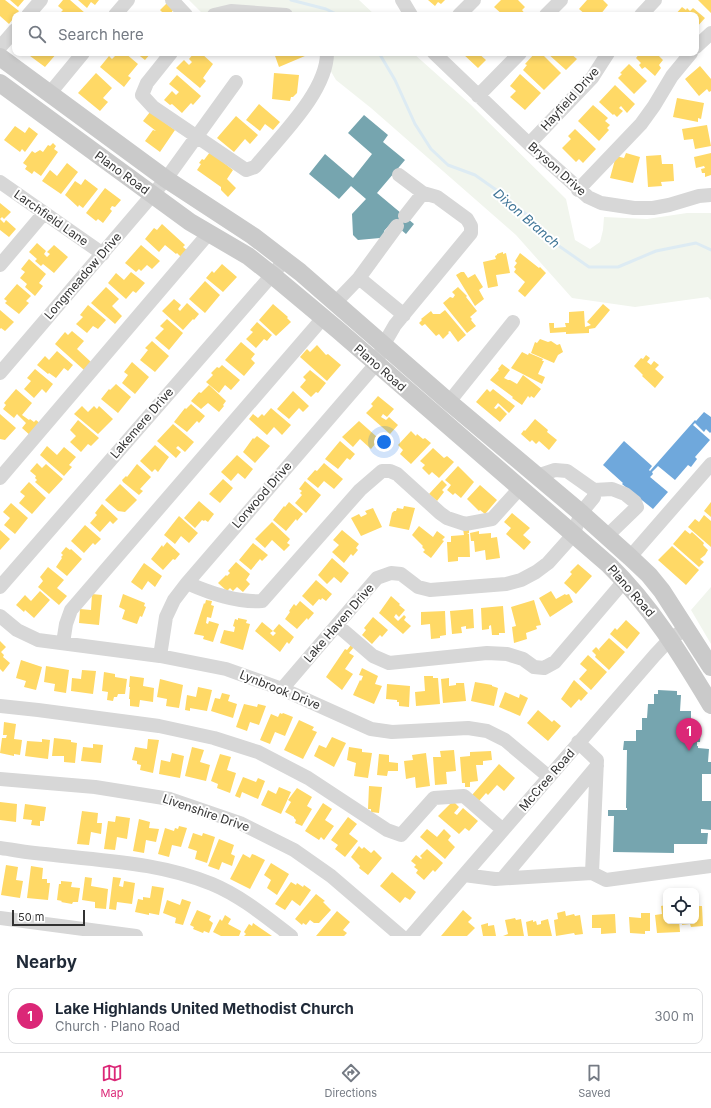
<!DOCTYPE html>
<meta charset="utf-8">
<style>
body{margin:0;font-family:Inter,sans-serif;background:#f2f2f3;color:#1f2937}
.controls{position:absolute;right:12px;bottom:12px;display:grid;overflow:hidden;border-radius:8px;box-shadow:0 2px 6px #0003}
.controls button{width:36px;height:36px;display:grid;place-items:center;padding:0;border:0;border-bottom:1px solid #e0e1e3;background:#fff;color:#1f2937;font:20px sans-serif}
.scale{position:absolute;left:12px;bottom:10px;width:73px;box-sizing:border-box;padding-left:4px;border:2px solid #333;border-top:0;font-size:11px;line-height:14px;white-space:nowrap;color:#333;-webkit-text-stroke:3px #fff;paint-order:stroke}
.you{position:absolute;left:384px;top:442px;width:14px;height:14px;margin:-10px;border:3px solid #fff;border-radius:50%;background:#1a73e8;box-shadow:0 0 0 6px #1a73e833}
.badge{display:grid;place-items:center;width:26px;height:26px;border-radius:50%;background:#db2777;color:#fff;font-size:13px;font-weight:700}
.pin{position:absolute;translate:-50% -33px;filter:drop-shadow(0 1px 2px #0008)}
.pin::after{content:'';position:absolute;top:21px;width:14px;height:12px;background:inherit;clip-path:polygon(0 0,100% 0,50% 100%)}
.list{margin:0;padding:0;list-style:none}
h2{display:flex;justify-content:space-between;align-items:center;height:52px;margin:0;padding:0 16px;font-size:17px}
h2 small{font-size:13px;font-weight:400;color:#747a83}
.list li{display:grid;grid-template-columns:26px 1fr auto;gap:12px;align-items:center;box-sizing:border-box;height:56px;margin:0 8px 8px;padding:0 8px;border:1px solid #e0e1e3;border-radius:8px}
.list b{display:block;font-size:15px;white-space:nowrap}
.list p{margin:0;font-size:13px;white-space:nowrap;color:#747a83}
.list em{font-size:13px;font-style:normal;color:#747a83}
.icon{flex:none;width:22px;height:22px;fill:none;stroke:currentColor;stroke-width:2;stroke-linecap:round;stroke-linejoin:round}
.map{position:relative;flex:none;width:711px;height:936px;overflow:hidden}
.search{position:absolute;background:#fff;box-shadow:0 2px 6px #0003;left:12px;right:12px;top:12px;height:44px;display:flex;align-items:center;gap:10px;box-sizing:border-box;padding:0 14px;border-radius:8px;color:#747a83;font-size:15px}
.sheet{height:116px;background:#fff}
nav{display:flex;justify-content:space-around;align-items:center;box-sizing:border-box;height:56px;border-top:1px solid #e0e1e3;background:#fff;font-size:11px;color:#747a83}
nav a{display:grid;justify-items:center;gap:2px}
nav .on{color:#db2777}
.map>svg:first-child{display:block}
</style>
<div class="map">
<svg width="711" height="936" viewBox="0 0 711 936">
<rect width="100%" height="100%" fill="#fff"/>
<path fill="#f1f5ed" d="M189,0H359L375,15H235L202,13Z
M320,53H413L470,104L566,199L575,240L590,249L600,242L603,230L604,217L647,219L687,213H711V300L708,297L635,307L572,298L516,235L371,108L336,80Z
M711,587V644L691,610Z"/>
<path fill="#ffd966" d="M0,0H5L19,11L9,24L0,16Z
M10,0H24L18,7Z
M63,0H70L85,13L84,15H58L63,10L58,6Z
M78,0H99L95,5L91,2L87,8Z
M428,0H445L441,4L438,2L435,6Z
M501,0H518L525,7L522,10L526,15H503L494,7Z
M587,0H603L608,5L600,15H586L579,9Z
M698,0H711V13Z
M167,3L174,9L171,13L173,15H160L162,12L160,10Z
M682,7L686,10L687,8L690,11L693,8L705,18L696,28V15H675Z
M26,53H57L45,67Z
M113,53H125L138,64L128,76L131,78L124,87L100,67L109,56L112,59L116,55Z
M136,53H151L145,60Z
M194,53H201L213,64L203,78L206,81L200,88L176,68L184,60L189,65L192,62L189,59Z
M274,53H312L279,67Z
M462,53H478L486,60L478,68Z
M535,53H541L561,73L544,90L523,70L527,65L525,64Z
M547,53H570L577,59L566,70Z
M640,53H656L663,60L659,65L661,68L655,76L645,67L642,69L639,65L641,63L636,58Z
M629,64L647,81L634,94L618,78L622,74L620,73Z
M700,66L711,79V91L709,92L707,89L699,96L685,79Z
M96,73L112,88L103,98L108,102L100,111L78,93Z
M274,73L299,75L297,93L293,97H291L290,101L272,99Z
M520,74L541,93L525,110L510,97L516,91L510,86Z
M177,75L201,96L193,105L191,103L182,113L172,104L170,105L164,100L172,91L176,95L179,92L169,84Z
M615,85L635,104L627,113L621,106L619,108L623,111L617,117L614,114L613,115L599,102Z
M677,98L704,103L701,119L698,118V122L673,117Z
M259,104L280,122L273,130L265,124L260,131L246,120Z
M593,105L608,118L605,121L610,125L607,128L609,130L599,141L578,121Z
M150,112L175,130L160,152L145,141L153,130L156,131L143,121Z
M236,116L258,135L250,144L245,139L234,152L217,138Z
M707,125L711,146L695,149L693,139L684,140L682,129Z
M15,126L25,133L29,127L38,134L25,152L22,149L20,152L4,140Z
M575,129L596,149L583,163L579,159L576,162L562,148L571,139L568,136Z
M53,143L56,146L54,149L58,152L41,176L34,171L32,174L25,169L27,166L23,163L32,151L35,153L40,150L43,152L48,145L50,146Z
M210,152L233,170L227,179L236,188L228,197L221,190V187L197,170L201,164L199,163L202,159L204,160Z
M626,153L640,157L633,183L610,178L616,156L624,158Z
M711,153V175L705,177V173H702L701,169L705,168L704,166L696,168L694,157Z
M661,155L662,164H673L674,181L661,182L662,186L648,187L646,156Z
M67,163L78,172L61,194L42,181L50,170L57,176Z
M85,179L98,189L83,208L79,205L78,207L65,195L75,181L81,185Z
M105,188L121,200L115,207L112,206L110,209L112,211L103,223L98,219L96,221L86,213Z
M0,203L11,212L4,219L2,217L0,219Z
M0,219L4,223L6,220L16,229L9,237L0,230Z
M162,224L185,245L183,247L188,251L182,258L177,253L176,254L165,245L159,252L145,239L154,228L157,230Z
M37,243L46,251L44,254L47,257L50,254L47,252L54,245L68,257L54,273L43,264L41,266L35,261L37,259L29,252Z
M141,245L160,261L152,269L147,265L141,271L139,269L136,272L125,263Z
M503,252V254L506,253L510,273L496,275L498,286L488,288L483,262L496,259L495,256L497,255V254Z
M520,253L539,268L540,267L546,273L525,297L518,291L525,282L514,272L516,269L514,267L517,263L515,261Z
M29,259L46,274L39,283L43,286L35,296L25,287L27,284L20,278L25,272L21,269Z
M222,264L237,277L223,292L206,278L212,271L214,273Z
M131,272L145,283L136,293L133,291L126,299L108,283L116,273L124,280Z
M461,272H464L468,278L475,274L483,287L479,290L484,299L475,306L456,275Z
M205,281L220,295L205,313L189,299Z
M17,284L31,296L26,301L29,303L19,314L5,303L7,301L4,299Z
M106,287L119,299L112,306L122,316L115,324L91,303Z
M458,287L467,296L466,297L477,311L470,317L472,319L471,320L476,326L467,333L443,303L450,297L453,298L455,295L452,292Z
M174,299L181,305L178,309L180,311L187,303L199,314L194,320L193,319L183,330L162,311Z
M273,304L288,317L287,318L291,322L276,336L259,320Z
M603,304L610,310L595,328L589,329V333L566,334V332L550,333L549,323H554V328L566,327L565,323H569V312L584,311L585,327L591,325L587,322Z
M88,305L106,320L98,329L93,326L87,333L76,324L83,317L80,315Z
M0,310L14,322L5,331L1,328L0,329Z
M445,310L466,335L458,342L450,331L448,332L449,333L443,339L439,334L436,336L425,324L422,326L419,323L422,320L421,319L431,311L433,314H440Z
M167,319L183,333L169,350L155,338L164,329L160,326Z
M257,322L272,335L267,341L264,339L256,348L246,339L253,332L250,330Z
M72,331L84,341L77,349L91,362L84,370L55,344L65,332L68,335Z
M540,339L548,342L551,341L557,345L560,344L563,352L558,355L554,363L531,353L535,342L537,343Z
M152,341L169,356L155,372L140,360L148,350L145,348Z
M241,342L255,354L251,359L255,363L244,376L225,360Z
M317,345L326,355L328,354L341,365L327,381L300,357L307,349L310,352Z
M57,351L73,365L68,371L64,368L56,378L49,373L48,374L37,365L45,356L49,360Z
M522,352L528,355L529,353L543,359L542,361H544L538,374L545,377L542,384L511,368Z
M646,355L650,358L647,362L651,365L654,361L659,365L655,369L664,377L655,388L642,376L643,375L634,366L641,358L643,359Z
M132,362L149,377L135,394L122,383L128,375L124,372Z
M502,364L510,370L504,378L508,380H510L517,384L523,375L541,389L534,398L531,396L530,398L528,396L522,405L512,398L513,397L490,380L499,370L498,369Z
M222,365L240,380L231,390L225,385L219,393L206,382L213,375L211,373L217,367L219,368Z
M35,369L53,384L46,393L42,389L34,398L24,389L31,381L27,378Z
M310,370L326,383L318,393L316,392L311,397L300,387L306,380L303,377Z
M116,384L131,397L118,413L101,399L109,389L110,390Z
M209,385L226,401L223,405L224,406L219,412L208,403L201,409L191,401L199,392L201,393Z
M16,389L32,403L22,415L29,420L30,419L34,422L36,420L42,425L32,437L22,428L26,423L17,414L14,418L3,409L6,405L4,403Z
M487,389L490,392L493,389L515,406L509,413L498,403L494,408L496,409L499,406L507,414L500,422L476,402Z
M293,391L309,406L303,412L299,408L289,419L277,409Z
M378,396L394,409L387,417L383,414L381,417L386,420L389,417L398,425L390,434L366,413L373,406L371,404Z
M191,404L205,416L199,423L197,421L187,432L174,422L185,408L186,409Z
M82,406L88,412L94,406L97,409L99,406L113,419L98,434L74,414Z
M271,408L291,425L282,435L274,427L267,435L249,419L253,414L258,418L262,414L264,416Z
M0,414L16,428L5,440L0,439Z
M535,419L548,430L547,432L557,440L549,450L539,441L536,444L532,440L530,442L521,434L524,430L525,431Z
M78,420L99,438L91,446L88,444L81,452L70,442L76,436L70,430Z
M359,421L377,437L374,441L376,443L371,449L360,439L353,447L342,437Z
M173,424L194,442L185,452L178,446L176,448L181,452L176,458L157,441Z
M411,431L416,436L417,434L423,439L425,438L431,443L411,464L400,454L403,450L398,445Z
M257,436L270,446L255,463L243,452L253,438L254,439Z
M340,441L355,454L350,460L347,458L338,469L325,459Z
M155,445L169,457L158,472L155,469L152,472L140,461Z
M47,446L57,455L64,447L76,457L69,465L72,467L64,476L40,455Z
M433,448L444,458L447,456L454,462L439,478L432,472L429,475L422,468L425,465L420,461Z
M237,455L253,469L245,479L238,473L231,481L221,472Z
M37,463L42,468L46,464L63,479L49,494L35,482L37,480L35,478L36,476L30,471Z
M324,463L343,479L334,489L324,481L318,488L307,479L315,470L317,471Z
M137,464L151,477L140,489L143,491L139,495L123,482L122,480L126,476L127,477Z
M458,466L474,482L461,498L455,493L453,495L447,490L451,485L445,480Z
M223,479L233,488L220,503L209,494Z
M442,480L447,485L442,490L444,492L437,501L429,494Z
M305,481L321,495L306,513L295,503L302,495L300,493L302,491L299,489Z
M29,482L46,498L32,514L19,503L25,496L20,492Z
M120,484L137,500L125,512L118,511L105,500Z
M480,485L497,500L485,514L480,510L479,511L467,499Z
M199,501L214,514L208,522L205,520L204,521L202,520L195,528L184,518Z
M289,502L303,514L297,521L296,519L286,531L273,520L284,506L285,507Z
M711,502V517L704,511Z
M11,503L28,518L15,534L4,525L10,518L3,512Z
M102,504L118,519L113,524L110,521L100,532L90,523L97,515L95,513Z
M404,506L415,508L409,530L389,526L392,513L394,511H396L397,508L403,509Z
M373,508L382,527L361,536L351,518L359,514L361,517L367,514L365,511Z
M512,513L530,528L523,535L531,542L524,550L506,534L511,528L504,522Z
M704,515L711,521V547L688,527L695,519L699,522Z
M179,516L198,533L189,543L181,536L175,544L164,535Z
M272,522L290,539L287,543L290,545L284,551L272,540L265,548L255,539Z
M85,525L101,539L95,545L93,543L84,553L71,541Z
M419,526L433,537L437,531L445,537L442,540L444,541L431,558L423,552L425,550L422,547L423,546L412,535Z
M469,528V533H467L469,534L470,557H458V561L448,562L447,542H451V536L464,535L463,529Z
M0,530L10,539L0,550Z
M342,530L359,544L356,548L358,550L353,556L351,554L344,563L332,552L339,545L333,540Z
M685,530L690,534L692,532L704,543L703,545L708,550L705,555L700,559L704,562L699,567L673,544Z
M479,531V534L491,533V538L497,537L500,558L486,560L485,550L475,552L474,541H471L470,533Z
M167,542L180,554L175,560L173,559L163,570L151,559L162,545L163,547Z
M253,543L268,555L262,561L260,559L251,570L239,560Z
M672,546L699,570L686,585L658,560Z
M66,547L70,550L71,549L82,559L67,576L56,567L62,558L61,557L63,555L61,553Z
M332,558L349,573L341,583L334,577L327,584L318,575Z
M236,562L250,574L246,580L250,584L243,592L237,587L233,591L230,588L227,591L218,583L226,575L227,576L230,573L228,571Z
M144,563L162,576L155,587L148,581L142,590L131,582Z
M578,564L592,576L576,594L564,583L572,574L570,572Z
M48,567L64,580L57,588L67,596L59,605L38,587L43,581L40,577Z
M316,580L332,594L326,601L322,598L321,600L319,599L313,606L302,596Z
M40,591L50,600L34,618L25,610L24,612L16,605L25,595L31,601Z
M551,591L556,599L565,594L566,595L569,594L573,602L550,617L539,598Z
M92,594L102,595L99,625L79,623L80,609L91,610Z
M123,594L145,603L144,606L146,607L142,617L140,616L137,624L122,619L125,610L119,607Z
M391,596L400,604L399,605L405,610L399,617L396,614L394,617L398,621L404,615L406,617L404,620L411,626L403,634L379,613Z
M206,600L212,601L211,605L214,606L211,618L207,617L206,623L208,624L209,621L219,624L213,642L203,639L204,636L194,634L204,603L205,604Z
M534,600L541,625L536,626L537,629L526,633L527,639L514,643L512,627L516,626L511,607Z
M300,601L314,613L308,620L307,618L297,629L285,619L290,612L289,611L294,604L296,606Z
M503,606L505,633H499V635H492L491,625L489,626V629L482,630L481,608Z
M473,609L474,628L466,629V626L461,627L462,633L452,634L450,611Z
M445,611L446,635L440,636V638L431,639L430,624L421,625V612Z
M373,617L388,630L382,637L380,635L372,644L362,635L366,630L364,628Z
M238,618L247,620L246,623L250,624L243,650L220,643L224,630L234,632L235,627L233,626L235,619L238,620Z
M626,620L640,633L627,649L610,634L615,628L617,630Z
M262,622L273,631L270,633L273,636L276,633L273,631L279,624L294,637L289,644L287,642L280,652L255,631Z
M609,638L625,652L609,670L595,657L596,655L592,651L596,647L600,651L599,649Z
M0,641L6,647L1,652L4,655L3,657L10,663L3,672L0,669Z
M351,645L354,647L349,653L354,656L345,669L353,674L342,690L326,677L345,649L347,650Z
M588,655L607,672L591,690L579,679L587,670L580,664Z
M21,660L42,667L36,690L24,687L26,681L16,678Z
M46,666L69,670L66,693L54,691L55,684L44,682Z
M362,668L378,676L375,684L382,686L374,704L353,695L360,680L361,681L363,676L359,675Z
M82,670L96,671L93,694L71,691L72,678L81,679Z
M104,672L115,674V677L127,679L125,694H118L117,697H114L113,701L107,700L108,692L102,691Z
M130,676L144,678L143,686L154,688L153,702L140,700L139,707L130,706V699H129L130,687H129Z
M424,676H433V678H438L440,704L416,706L415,692L425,691Z
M449,678V686L456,685V683H464L466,701L443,703L441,679Z
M160,679L183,685L179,708L166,706L167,699L157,697Z
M574,680L588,693L581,701L579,699L571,708L561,699Z
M475,682L492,685V686L498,688L494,706L471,701Z
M387,684L410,686L409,707L399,706V702H397V700L386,699Z
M198,687L212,690L207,711L190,708V711L185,710L187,695L196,697Z
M505,692L519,698L520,694L528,698L520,716L499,707Z
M222,693L230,695L228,701L237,704L233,718L211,711L215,698L220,699Z
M244,704L257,707L258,704L266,706L259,725L250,722L247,731L236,727Z
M538,710L552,722L554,720L561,726L548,741L527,723Z
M280,713L282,714L283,713L293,717L285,736L275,732L270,744L260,740L271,714L278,717Z
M299,720L314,727L312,730L317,732L303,759L284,750Z
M4,722L16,724L14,739L22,740L20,755L14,754V756L0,753L2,738H6L7,735H3Z
M332,737L346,743L334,767L314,756L319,745L326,748Z
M54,738L71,740V742L77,743L75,763L64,762V756H52Z
M42,739L50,740L48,759L25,756L27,741L42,742Z
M148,739L159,740L153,773L140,770L141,765L137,764V761L132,760L135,747L147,749Z
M93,744L103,745L101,763L81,761L83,747L93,748Z
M192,747L204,750L200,762L210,765L206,781L185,776Z
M349,747L362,749V752L372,753L368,778L354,776L356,763L347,760Z
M454,750L456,771L446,772L447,784L435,785L433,757H441L440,751Z
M491,751L492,760L483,761V765H476L478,781L470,782V787H465V783H462L460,757L470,756V752Z
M172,753L184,756L180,778L159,774L161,760L170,762Z
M426,753L430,786L416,788L415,777L406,779L404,761L413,760L412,755Z
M220,754L231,757L227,770L236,773L230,793L217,788L218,784L211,781Z
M379,754L389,755V762L398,763V771H388L387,776L377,775Z
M499,764L515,778L504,791L497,785L488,795L486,793L479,801L472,795Z
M243,777L256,782L258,778L265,781L258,799L242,792L240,798L235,796Z
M369,786L382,787L379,813L371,812V809H368Z
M279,787L291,792L281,814L261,805L268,790L276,794Z
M297,788L312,797L307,806L312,809L302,826L295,823L296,820L294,818V817L285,812L291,802L288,800Z
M453,801L459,807L454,813L457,815L463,808L478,821L469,831L465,828L459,834L438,816Z
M0,802L17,804L16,822L0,820Z
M323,803L332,809L325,820L334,826L324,840L321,837L319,840L305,831Z
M25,804L46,807L44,821H40V826L31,825L32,820L23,819Z
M82,811L98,813L97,823H102L101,834L91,832L89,845L77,844Z
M116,816L130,818L127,839L117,837L115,850L104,849L108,821L115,822Z
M348,817L357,824L349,834L358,841L345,857L335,849L338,845L331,840Z
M139,819L150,822L149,828L159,829L156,842L146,840L144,853L133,851Z
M179,826L187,828L181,847L172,845L169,857L158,854L165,828L174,831L175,828L178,829Z
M427,829L437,837L444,829L451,836L448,840L455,847L445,859L420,837Z
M193,833L202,836L203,833L215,837L207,863L195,859L197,851L188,848Z
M219,839L234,845L231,854L235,856L232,866L222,862L219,870L208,866Z
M359,846L362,849L364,847L371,853L374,850L382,858L368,875L359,868L360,866L351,857Z
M427,849L443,863L435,872L433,870L424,880L416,873L418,870L414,867L416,865L411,861L416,855L421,859L422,858L420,856Z
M243,854L250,858L252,854L255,855L265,860L250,889L230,879Z
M271,863L289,874L277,895L267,888L271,880L264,875Z
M6,865L18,867L16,880L23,881L20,898L1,895Z
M31,866L43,868L42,879H47V883H50L48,900L27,898Z
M392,872L416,892L410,900L405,897L400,903L380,886Z
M85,877L92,878L91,886L108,889L106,909L95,908V902L82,900Z
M113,877L121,878L119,886L123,887L124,881L135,883L132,904L117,902L116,910L109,909Z
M61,881L72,882L71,887L80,888L78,902H73L72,904L61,902L62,901L57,900L59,884H61Z
M291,882L296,885L297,883L303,887L304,885L311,890L300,906L292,900L285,910L275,904Z
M152,886L164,888L159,915L149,913V915L135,912L138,899L143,900V897L150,898Z
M316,894L325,901L323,902L331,910L319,923H314L310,920L306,925L303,923L302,925L295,919Z
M182,899L191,902L183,925L175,923L176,918L163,913L167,900L180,905Z
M666,905V921H679L680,932L657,933L655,915L662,914L661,906Z
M696,906H702L703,926L691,927L690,924L682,925V921H696Z
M197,910L211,916L209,920L213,923L209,933L204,931L203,933L193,929L194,927L190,925Z
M463,910L472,918L468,922L475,928L467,936H441Z
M337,911L350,922L343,930L347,933L344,936H316Z
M565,911L566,916L574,914L575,916L580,915L583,934L575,935L574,933L556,936L554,920L558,919L557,913Z
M641,913H650V931H645V934L630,933L629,917L641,918Z
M615,914L616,933L601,934V928H592V915Z
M225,915L231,919L228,924L241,931L239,936H221L213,932L220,919L222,921Z
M515,918L516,920L521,919L524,936H503L508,934L505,920Z
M548,919L552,936H528L526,922L533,920V922L536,921L537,925L541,924V921Z
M253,923L272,936H244L246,934L244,932L249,924L252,926Z
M488,923V926L494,925L496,936H483L481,925Z"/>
<path fill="#6fa8dc" d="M704,412L711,417V432L710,433L706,429L704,432L695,423L693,425L710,440L695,457L697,459L691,467L688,465L675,480L658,466L652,472L653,474L650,477L668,492L653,509L622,484L623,483L603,465L624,441L652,466L649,470L650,471L695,420L696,421Z"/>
<path fill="#76a5af" d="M364,115L388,135L383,142L405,160L377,193L414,224L406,234L392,222L384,231V235L380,238L358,240L353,235L352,214L366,199L351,186L339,199L309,174L325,154L353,178L372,154L348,133Z
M658,690L677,691V695H681L680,711H691V726H701L700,742H697V746H698V748L709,749L708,762H711V774H702V801H711V830L701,829V833H708L707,844H674V853L613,852L614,816H608V810H627V808H626L627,750H623L624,741H636V730H642V718H647L648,704H654V694H658Z"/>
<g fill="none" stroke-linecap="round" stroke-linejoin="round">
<path stroke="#ddebf3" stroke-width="3" d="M291,0L326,9L338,15
M379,53L395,80L415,124L431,149L448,165L475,175L502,194L533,220L559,246L589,267H618L656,251L696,243L711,250"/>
<path stroke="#d7d7d7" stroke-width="14" d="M172,0L186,15
M402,0L411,15
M28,15L41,0
M115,15L128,0
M214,15L231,11L286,15
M459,15L474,0
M546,15L561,0
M641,15L655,0
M0,47L15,30
M696,47L711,33
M171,53L147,83L142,95L153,107L246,170L255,167C279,137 327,92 327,53
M434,53L529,144L588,197L601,203L634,208H653L669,205L699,196L711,195
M50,93L83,53
M478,96L520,53
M529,144L592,78L608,53
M399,175L423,193
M0,182L103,254
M578,190L641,124L654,106L672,76L691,53
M0,265L44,213
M359,278L404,315
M336,302L359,278L397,226
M0,373L166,179L236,82
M449,402L513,322
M537,476L555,470L567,471L594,490L612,489L625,494L635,502L637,507L607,536
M0,478L209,233
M630,557L711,464
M187,583C210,593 237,603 262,601L360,490L382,471H390L397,474L440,513L447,518L465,524L492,519L520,488
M0,587L285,260
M0,616L17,630L38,640L160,656L226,669L282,689L371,729L392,732L468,728L487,731L505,740L549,777
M337,625L373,656L389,663L487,653L507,654L523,659L534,667L544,668L555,662L625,580
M63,643L66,624L71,610L323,318
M160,656L166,617L174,600L187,583L376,364L384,344L395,325L471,233V226L467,219L437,197L423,193L405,216
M282,689L377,578L391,573L401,574L418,587L430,590L506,584L521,580L536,572L548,563L573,535L581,513L594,497V490
M0,706L38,710L159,726L214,738L258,752L308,778L387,830L401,835L434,798L464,796L503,830
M578,742L597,760L592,873
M0,779L95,787L170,799L240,823L294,850L331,876L401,936
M0,848C15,850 30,853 45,854C103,861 158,862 212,884C241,896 266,917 291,936
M464,875L495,879L592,873L606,880L711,866
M503,878L597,766
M0,918L136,936
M411,936L655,655L670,639L687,628"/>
<path stroke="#cacaca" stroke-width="18" d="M0,57L166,179L253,236L300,272L449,402L581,513L630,557L649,575L662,591L711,667
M0,83L153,195L190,222L248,256L271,274L338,330L609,565C651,606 681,655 711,705"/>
</g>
<g text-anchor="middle" stroke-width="4" stroke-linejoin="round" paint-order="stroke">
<g font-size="12" fill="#333" stroke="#fff">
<text transform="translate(570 99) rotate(-48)" y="4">Hayfield Drive</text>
<text transform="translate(557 169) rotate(42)" y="4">Bryson Drive</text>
<text transform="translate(122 173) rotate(36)" y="4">Plano Road</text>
<text transform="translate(51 218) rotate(35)" y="4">Larchfield Lane</text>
<text transform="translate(83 276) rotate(-49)" y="4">Longmeadow Drive</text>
<text transform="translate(380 368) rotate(41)" y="4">Plano Road</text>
<text transform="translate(142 423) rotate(-49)" y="4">Lakemere Drive</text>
<text transform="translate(262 495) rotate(-49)" y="4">Lorwood Drive</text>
<text transform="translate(631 591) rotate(49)" y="4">Plano Road</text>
<text transform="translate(339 623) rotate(-49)" y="4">Lake Haven Drive</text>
<text transform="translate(280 690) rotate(22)" y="4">Lynbrook Drive</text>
<text transform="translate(547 780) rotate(-49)" y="4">McCree Road</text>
<text transform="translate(206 813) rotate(19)" y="4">Livenshire Drive</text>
</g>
<g font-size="13" font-style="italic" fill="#3f7597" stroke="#fff">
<text transform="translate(527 218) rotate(41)" y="5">Dixon Branch</text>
</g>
</g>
</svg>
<div class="controls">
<button><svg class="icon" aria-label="locate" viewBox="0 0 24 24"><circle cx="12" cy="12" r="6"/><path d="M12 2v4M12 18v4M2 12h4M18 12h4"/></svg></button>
</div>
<div class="scale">50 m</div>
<div class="you"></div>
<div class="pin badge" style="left:689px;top:751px">1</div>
<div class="search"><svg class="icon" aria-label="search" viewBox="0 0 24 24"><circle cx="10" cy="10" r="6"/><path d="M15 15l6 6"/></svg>Search here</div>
</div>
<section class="sheet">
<h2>Nearby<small></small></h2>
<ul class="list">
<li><span class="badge">1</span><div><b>Lake Highlands United Methodist Church</b><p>Church · Plano Road</p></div><em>300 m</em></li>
</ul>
</section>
<nav>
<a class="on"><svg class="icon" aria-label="map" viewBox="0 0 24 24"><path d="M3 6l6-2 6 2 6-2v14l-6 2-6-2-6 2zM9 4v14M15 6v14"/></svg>Map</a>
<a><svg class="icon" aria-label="directions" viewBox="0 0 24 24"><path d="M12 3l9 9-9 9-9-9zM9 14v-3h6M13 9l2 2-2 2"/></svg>Directions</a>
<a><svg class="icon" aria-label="saved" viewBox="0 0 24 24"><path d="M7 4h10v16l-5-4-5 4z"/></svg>Saved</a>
</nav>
